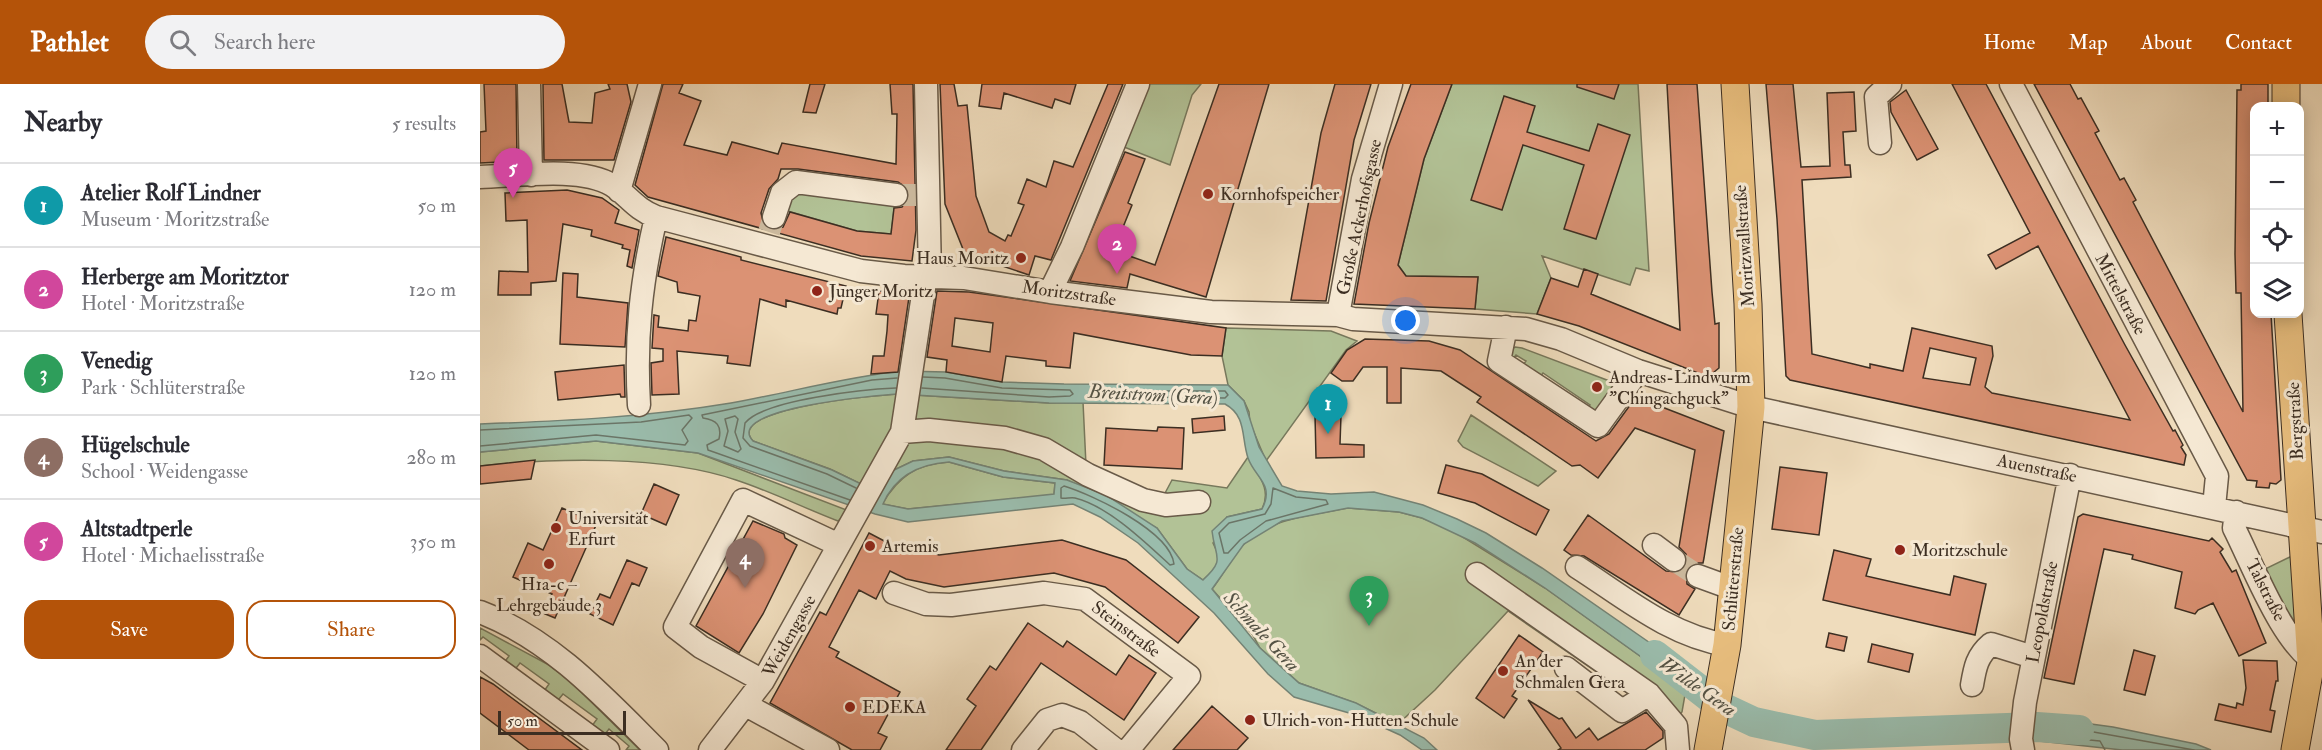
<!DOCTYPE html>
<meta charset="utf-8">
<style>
body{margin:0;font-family:"IM FELL Double Pica",serif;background:#f2f2f3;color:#2b2b33}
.controls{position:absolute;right:18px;top:18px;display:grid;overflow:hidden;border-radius:12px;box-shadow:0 3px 15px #0003}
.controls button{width:54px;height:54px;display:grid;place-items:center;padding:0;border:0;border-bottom:2px solid #e1e1e2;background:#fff;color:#2b2b33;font:30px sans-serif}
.scale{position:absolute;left:18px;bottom:15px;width:128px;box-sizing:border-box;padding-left:6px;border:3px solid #3c2e22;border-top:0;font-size:16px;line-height:21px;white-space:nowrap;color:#3c2e22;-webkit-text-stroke:4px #f5e8d3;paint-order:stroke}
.you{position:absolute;left:926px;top:237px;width:21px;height:21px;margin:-15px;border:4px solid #fff;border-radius:50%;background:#1a73e8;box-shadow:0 0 0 9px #1a73e833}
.badge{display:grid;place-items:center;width:39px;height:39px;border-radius:50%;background:#b45309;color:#fff;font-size:20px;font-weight:700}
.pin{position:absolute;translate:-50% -50px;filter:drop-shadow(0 2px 3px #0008)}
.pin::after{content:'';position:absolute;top:32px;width:21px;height:18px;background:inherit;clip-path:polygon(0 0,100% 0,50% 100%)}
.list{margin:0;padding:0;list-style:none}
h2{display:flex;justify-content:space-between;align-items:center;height:78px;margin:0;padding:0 24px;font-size:26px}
h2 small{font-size:20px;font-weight:400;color:#7c7c81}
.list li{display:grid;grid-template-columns:39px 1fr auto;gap:18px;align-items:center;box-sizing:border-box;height:84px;padding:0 24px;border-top:2px solid #e1e1e2}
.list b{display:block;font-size:22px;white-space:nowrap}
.list p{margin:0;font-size:20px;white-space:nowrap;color:#7c7c81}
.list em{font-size:20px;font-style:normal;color:#7c7c81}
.actions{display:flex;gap:12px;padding:18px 24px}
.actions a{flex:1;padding:14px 0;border:2px solid #b45309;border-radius:18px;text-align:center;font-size:21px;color:#b45309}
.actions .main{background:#b45309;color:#fff}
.icon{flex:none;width:33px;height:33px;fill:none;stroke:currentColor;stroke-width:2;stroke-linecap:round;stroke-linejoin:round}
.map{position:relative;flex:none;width:1842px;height:666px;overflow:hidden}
header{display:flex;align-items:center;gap:36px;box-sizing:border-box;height:84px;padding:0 30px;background:#b45309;color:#fff}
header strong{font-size:28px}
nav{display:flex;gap:33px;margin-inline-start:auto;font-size:21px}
.search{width:420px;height:54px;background:#f2f2f3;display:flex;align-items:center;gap:15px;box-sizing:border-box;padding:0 21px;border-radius:33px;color:#7c7c81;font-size:22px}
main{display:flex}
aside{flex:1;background:#fff}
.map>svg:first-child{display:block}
</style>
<header>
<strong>Pathlet</strong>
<div class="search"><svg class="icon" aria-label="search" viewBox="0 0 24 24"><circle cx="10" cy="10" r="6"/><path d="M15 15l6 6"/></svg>Search here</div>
<nav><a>Home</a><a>Map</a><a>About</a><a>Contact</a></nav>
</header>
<main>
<aside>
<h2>Nearby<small>5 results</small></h2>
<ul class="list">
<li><span class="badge" style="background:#0f9aa8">1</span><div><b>Atelier Rolf Lindner</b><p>Museum · Moritzstraße</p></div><em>50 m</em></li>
<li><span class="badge" style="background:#d1479c">2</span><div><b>Herberge am Moritztor</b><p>Hotel · Moritzstraße</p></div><em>120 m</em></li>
<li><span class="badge" style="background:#2e9e5b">3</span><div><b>Venedig</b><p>Park · Schlüterstraße</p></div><em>120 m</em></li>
<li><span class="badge" style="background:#8d6e63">4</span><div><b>Hügelschule</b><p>School · Weidengasse</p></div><em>280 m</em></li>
<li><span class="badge" style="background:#d1479c">5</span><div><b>Altstadtperle</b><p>Hotel · Michaelisstraße</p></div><em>350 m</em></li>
</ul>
<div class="actions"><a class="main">Save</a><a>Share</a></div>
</aside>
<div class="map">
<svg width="1842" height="666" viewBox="0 0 1842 666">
<rect width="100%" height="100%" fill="#efdcbc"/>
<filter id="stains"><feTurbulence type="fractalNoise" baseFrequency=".00333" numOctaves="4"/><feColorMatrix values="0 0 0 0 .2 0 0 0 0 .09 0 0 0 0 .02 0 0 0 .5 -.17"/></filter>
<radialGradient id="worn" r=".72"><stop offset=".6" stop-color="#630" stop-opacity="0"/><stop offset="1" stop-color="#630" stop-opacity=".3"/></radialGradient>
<path fill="#b2c296" stroke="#77785c" stroke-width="1.5" d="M664,0H721L712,11L690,81L639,61Z
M972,0H1158L1169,187L1156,184L1150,201L1062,172L1071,194L1057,230L995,225L998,193L926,192L918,181L944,75Z
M324,108L415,117L411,150L377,147L304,126L314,111Z
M746,244L851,247L877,257L866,266L786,377L770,339L769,328L764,317L748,301L742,272Z
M1035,263L1042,264L1140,301L1121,331L1104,329L1110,321L1063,289L1057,297L1040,285L1046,277L1036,271L1030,279V267Z
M418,310L569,319L603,318L606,381L667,408L684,411L692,396L747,404L768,373C778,391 792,405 782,425L747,433L733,459L740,474L736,484L723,496L707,485L677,444L587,396L524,387L469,373L433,377L383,401L350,385L273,357C242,324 401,311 418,310Z
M991,331L1076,387L1058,402L983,363L978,357Z
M116,357L218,369L369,427L358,437C324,424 290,407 256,396C183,371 75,374 0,382V368Z
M469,378L523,393L575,399L574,411L428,425L402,420C419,392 436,380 469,378Z
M868,424L919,428L942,434L970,445L1065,504L1206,605L1202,628L1186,645L1166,622L1028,527L955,606L918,640L875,619L819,599L780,564L772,550L732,505C743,491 750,476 761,463C787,434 832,431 868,424Z
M1812,472L1816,542H1813L1785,485Z
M0,544L69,581L90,597L160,666H146L149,662L129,645L121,655L109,646L117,635L83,610L75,620L62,610L69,600L40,579L33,588L23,580L29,572L3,553L0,556Z"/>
<path fill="#9abcac" stroke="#748375" stroke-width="1.5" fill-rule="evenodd" d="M422,287L466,288L522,298L584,300L748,301L764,317L779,363L802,402L817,407L851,410L894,408L943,421L977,435L1006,449L1062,484L1209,586L1206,605L1065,504L995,459L942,434L919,428L868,424L802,437L764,460L732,505L780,564L819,599L876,619L944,654L957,666H942L920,651L876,631L814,613L788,590L734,529L658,459L620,433L593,420L428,438L395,430L218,369L116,357L0,368V340C84,337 167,333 251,319C308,309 364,293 422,287ZM418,310L569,319L745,320C767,332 761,353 768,374C775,394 795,400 782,425L747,433L732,447C735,474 746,475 723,496L707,485L677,444L626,411L587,396L524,387L469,373L433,377L383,401L352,386L273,357C242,324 401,311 418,310ZM469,378L523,393L575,399L574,410L428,425L403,420C415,392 440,380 469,378Z
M1560,633L1633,643L1716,660L1731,666H1642L1560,657Z"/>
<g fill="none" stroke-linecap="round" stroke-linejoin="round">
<path stroke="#6b7567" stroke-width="1.5" d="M442,304L569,313L590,312L593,310L590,306L522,304L465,294L443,293
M674,307H745L748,311L745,314L674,313L671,310Z
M255,332L258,335L255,348L261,365L258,368L244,362L248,347L245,335Z
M0,346L161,338L209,331L212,334L202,346L208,357L205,361L116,351L0,362
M584,402C613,411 690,447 694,480L690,481C665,458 628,422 595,414C591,413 585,415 581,414V404Z
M376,404L347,390L270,362L263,354L265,339C283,316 386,305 416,304
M793,404L816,413L846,416L848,420L786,437L760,456L748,469H744L739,449L749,439L785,430L791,420Z
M370,416L228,366L227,361L239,355C242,342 237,336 223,334L222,331L392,296L417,294
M1625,666L1620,657L1568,652L1566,641L1569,640L1714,666"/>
<path stroke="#9abcac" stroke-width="30" d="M1175,571L1242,623L1274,638L1335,651L1557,643L1599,646"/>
</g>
<path fill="#db9274" stroke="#3c2e22" stroke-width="1.5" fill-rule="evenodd" d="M4,0H36L37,77L0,79V48L6,47Z
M63,0H82L89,38L112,39L115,9L130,5L128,0H147L151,18L134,76H64Z
M183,0H203L199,9L221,17L204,61L247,71L252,58L298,70L302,59L416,80L417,30H412L410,0H433L436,146L432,177L381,172L168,113L155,101ZM301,85H318L418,98L428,105L429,113L422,123L414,124L411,150L377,147L310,128L303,143L290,146L284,141L281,129L289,105L298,95Z
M330,0H345L336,29L323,28Z
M460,0H474L478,22L487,21L496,112L509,148L525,157L528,151L531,152L544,121L538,119L547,95L566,103L574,77L593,83L628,0H643L571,176L555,172L549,191L487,170L483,165L465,120Z
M502,0H596L590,20L575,15L572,24L524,9L521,25L499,22Z
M739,0H789L726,213L650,190L647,204L590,197L645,68L665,75L648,119L652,121L637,158L641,160L638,168L675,181Z
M855,0H891L874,56L846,217L811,216L841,49Z
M931,0H972L944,75L918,181L926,192L998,193L995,225L874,220L889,139L908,63Z
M1097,0H1139L1134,15L1097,3Z
M1187,0H1217L1232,208L1235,240L1239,239V284L1228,293L1099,242L1057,230L1071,194L1098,203L1104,185L1118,190L1111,210L1200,246Z
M1286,0H1313L1321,83L1350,82L1347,9L1374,8L1376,47L1363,48L1365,81H1370L1371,93L1322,96L1332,270L1390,284V280L1423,287L1432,244L1512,262L1513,272L1505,303L1512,309L1650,336L1558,162L1516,185L1508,171L1550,149L1472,0H1506L1645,261L1693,347L1695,346L1703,361L1701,363L1706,371L1704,381L1310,296L1306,292L1297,135ZM1450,264L1496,274L1490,301L1443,294Z
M1554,0H1590L1598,15L1601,14L1619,47L1615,49L1640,96L1644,94L1656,116L1653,118L1763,328L1761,209H1756L1755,170L1757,6H1761V0H1788V22H1774V230H1791L1801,396L1796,400L1790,399L1789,404L1776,403L1777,397L1767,396Z
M1426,6L1458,65L1437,76L1411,28L1410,18Z
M1024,12L1055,22L1047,48L1109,67L1118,40L1150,51L1116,155L1084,145L1104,81L1043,61L1022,126L991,116Z
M87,106L122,114L139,126L135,139L159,146L152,184L147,182L150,166L142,164L143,161L111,152L112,146L83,140L76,197L51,199V211H18L19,187L48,188L47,136L26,137L25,109Z
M186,153L261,173V176L366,202L361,224H358L357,230L306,216V223L280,215L270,282L247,279L248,272L197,267L199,310L172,311L171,279L183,277V265L172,264L174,231L179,232L178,243L208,247L209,236L216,237L220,212L198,208L197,198L178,192Z
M83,189L98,190L97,213L148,219L145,263L80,260Z
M399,207L424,209L429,213L418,288L391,290L393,272H404L407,247L408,231L396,230Z
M457,207L489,208L746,244L742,272L711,271L594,249L590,284L566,282V277L526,272L522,298L466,288L467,276L447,273ZM475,234L513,239L510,268L472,262Z
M885,255L949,257L980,266L1116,357L1129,350L1156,313L1244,347L1224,474L1223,479H1215L1206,487L1207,500L1215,505L1199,531L1104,472L1091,471L1084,466L1108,431L1186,487L1200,488L1207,478L1206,470L1199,463L1215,366L1155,344L1118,394L1100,381L1092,382L997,318L1001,313L961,287L921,284V319H907V283H883L873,297H862L851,289L867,266Z
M144,281L145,313H141L140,310L78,316L75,288Z
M835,331H861L860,360L884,361V373L836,374Z
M744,332L745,346L713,349L712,335Z
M678,343L704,344L702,385L624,381L626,344L677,347Z
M55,376L51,395L0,400V382Z
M966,381L1002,390L1069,426L1056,451L995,419L958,409Z
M1300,383L1347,389L1339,451L1292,445Z
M174,400L199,411L186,441L161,430Z
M82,424L117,439L75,534L63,529L72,510L33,493L48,459L63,466Z
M1603,430L1729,457L1732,454L1743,465L1740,468L1752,488L1756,486L1786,559L1759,572L1733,519L1718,526L1715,530L1695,524L1702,488L1652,475L1653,471L1624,465L1594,600L1564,594L1598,433Z
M273,437L304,450L305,454L317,461L283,530L259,569L216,542Z
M389,449L429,470L433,463L459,471L582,456L646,476L719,533L698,559L625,503L574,489L464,503L426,495L410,487L396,515L379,506L349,563L359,568L356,573L420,608L398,649L407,653L400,666H372L290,619L340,528L346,531Z
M1354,466L1391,475L1386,492L1470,511L1474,492L1506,500L1495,551L1343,516Z
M147,476L167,484L159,502L152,499L133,541L110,530L120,510L130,514Z
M548,539L583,563L587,557L636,591L649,571L676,589L644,636L561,579L501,666H466L496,622L487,615L510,582L516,586Z
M1349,549L1367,553L1364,567L1346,563Z
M1039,551L1063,568L1032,612L1037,615L1024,634L996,614Z
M1392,560L1433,570L1429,588L1388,578Z
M1654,566L1675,572L1665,611L1644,606Z
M1763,576L1797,577L1798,597H1796L1790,626L1795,627L1791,648L1735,636L1739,620L1756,624L1757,619L1763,621L1766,604Z
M0,593L13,600L102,666H49L0,629Z
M1048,616L1079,635L1082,634L1096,654L1109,644L1118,656L1166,628L1183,647V654L1165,666H1078L1081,664Z
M732,622L768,654L757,666H693Z"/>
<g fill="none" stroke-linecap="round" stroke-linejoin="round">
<path stroke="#cbb99d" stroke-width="22" stroke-dasharray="22 11" stroke-linecap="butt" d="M416,111H439
M289,148L294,133
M1194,476L1218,492"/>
<defs>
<path id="minor" d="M49,0L51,91
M446,0L450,191
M1531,0L1737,392L1734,423
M1400,59L1396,13L1410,0
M0,93C37,92 100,82 132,101C149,112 154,124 176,133L381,187L424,192L484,194L570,208L731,228L858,231L873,235L1046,245L1081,255L1158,287L1271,323L1842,448
M139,107L170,0
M294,133L302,109L316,98L416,111
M570,208L592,163L658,0
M858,231L883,95L911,0
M1026,243L1019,277L1118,342L1158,287
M159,321C155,254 161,198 176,133
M422,348L449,346L525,354L564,365L608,391L663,416L686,421L719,418
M1756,428L1754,444C1773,481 1804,565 1841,582
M1174,461L1194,476
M1097,483C1144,513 1190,552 1247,561
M997,490L1169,610L1196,642L1198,666
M1218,492L1251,504
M414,509L446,520L471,521L564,509L605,515L709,592L648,666
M0,528C71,555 124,613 177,666
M0,572L128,666
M1086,584L1142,627L1169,610
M283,597L221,563L195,543L263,416L359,461
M1492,601C1495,583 1497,572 1511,560L1553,573
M266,621L348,666
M230,666L283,597L422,348L446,191
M543,666L567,636L582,631L600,638L636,666
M1543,666L1541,655L1545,618L1590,391"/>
<path id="major" d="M1806,22V0
M1808,230L1831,578L1815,666
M1228,666L1247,561L1271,323L1268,220L1255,0"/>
</defs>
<use href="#minor" stroke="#695a48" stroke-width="25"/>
<use href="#major" stroke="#3c2e22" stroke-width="29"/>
<use href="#minor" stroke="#f5e8d3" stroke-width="22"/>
<use href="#major" stroke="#e8be7e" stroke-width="27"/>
</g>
<g fill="#8f2418" stroke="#f5e8d3" stroke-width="2">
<circle cx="728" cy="110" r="6"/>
<circle cx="541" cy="174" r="6"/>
<circle cx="337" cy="207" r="6"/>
<circle cx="1117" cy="303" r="6"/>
<circle cx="76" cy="444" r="6"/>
<circle cx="390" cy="462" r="6"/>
<circle cx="1420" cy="466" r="6"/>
<circle cx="69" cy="480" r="6"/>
<circle cx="1023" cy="587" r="6"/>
<circle cx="370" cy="623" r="6"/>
<circle cx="770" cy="636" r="6"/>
</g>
<g text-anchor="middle" stroke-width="6" stroke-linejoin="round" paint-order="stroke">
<g font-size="18" fill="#3c2e22" stroke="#f5e8d3" text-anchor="start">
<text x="740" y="116">Kornhofspeicher</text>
<text x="529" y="180" text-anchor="end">Haus Moritz</text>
<text x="349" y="213">Junger Moritz</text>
<text x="1129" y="299">Andreas-Lindwurm<tspan x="1129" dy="21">"Chingachguck"</tspan></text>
<text x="88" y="440">Universität<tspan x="88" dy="21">Erfurt</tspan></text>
<text x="402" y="468">Artemis</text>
<text x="1432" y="472">Moritzschule</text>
<text x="69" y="506" text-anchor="middle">H1a-c –<tspan x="69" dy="21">Lehrgebäude 3</tspan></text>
<text x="1035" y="583">An der<tspan x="1035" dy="21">Schmalen Gera</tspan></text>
<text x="382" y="629">EDEKA</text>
<text x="782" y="642">Ulrich-von-Hutten-Schule</text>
</g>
<g font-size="18" fill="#3c2e22" stroke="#f5e8d3">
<text transform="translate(879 133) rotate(-78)" y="6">Große Ackerhofsgasse</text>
<text transform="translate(1264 162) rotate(-94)" y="6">Moritzwallstraße</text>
<text transform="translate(589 209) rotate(8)" y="6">Moritzstraße</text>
<text transform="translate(1641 210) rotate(62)" y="6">Mittelstraße</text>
<text transform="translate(1815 337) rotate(-93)" y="6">Bergstraße</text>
<text transform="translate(1557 384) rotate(12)" y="6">Auenstraße</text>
<text transform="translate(1253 495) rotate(-85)" y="6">Schlüterstraße</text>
<text transform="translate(1786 506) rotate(63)" y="6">Talstraße</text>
<text transform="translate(1562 528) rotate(-79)" y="6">Leopoldstraße</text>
<text transform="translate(646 545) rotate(37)" y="6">Steinstraße</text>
<text transform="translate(309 552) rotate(-61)" y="6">Weidengasse</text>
</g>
<g font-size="20" font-style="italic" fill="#545244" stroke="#f5e8d3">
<text transform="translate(673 310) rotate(3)" y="7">Breitstrom (Gera)</text>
<text transform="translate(782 547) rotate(47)" y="7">Schmale Gera</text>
<text transform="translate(1218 602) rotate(35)" y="7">Wilde Gera</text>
</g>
</g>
<rect width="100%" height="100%" filter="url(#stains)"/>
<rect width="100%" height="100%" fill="url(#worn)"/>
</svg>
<div class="controls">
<button>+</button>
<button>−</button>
<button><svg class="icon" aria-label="locate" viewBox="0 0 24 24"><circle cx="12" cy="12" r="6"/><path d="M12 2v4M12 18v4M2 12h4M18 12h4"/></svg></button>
<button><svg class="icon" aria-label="layers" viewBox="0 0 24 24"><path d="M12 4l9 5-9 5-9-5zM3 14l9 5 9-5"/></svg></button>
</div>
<div class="scale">50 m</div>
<div class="you"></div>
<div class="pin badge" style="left:848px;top:350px;background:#0f9aa8">1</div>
<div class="pin badge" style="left:637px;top:190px;background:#d1479c">2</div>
<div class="pin badge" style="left:889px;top:542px;background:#2e9e5b">3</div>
<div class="pin badge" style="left:265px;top:504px;background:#8d6e63">4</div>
<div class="pin badge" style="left:33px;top:114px;background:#d1479c">5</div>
</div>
</main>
